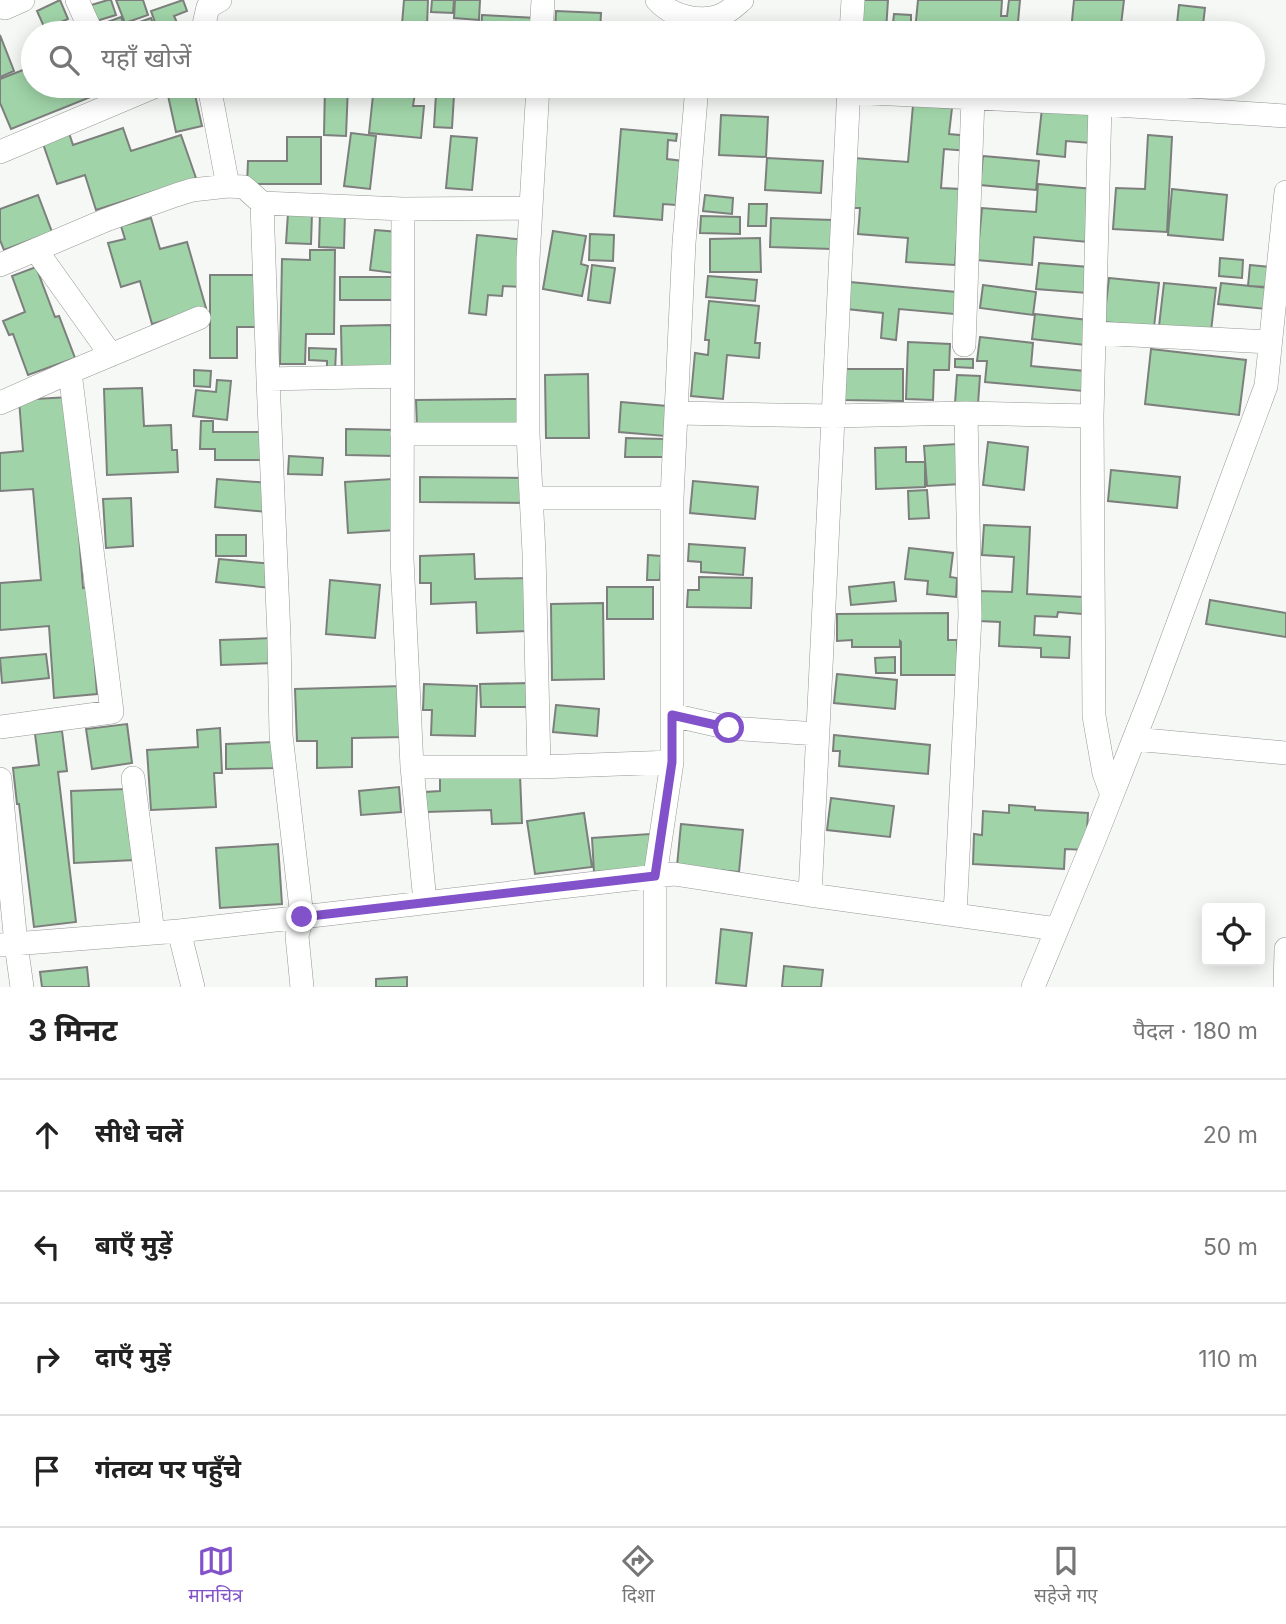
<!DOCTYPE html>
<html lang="hi">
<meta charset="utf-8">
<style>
body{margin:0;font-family:Inter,"Noto Sans Devanagari",sans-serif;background:#f2f2f2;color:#222}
.controls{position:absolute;right:21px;bottom:21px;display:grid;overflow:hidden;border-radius:7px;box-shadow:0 4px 18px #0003}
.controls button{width:63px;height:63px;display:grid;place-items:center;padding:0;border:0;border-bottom:2px solid #e0e0e0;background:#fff;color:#222;font:35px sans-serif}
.stop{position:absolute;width:21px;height:21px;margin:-16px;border:5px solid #8252ca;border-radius:50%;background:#fff}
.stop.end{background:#8252ca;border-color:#fff;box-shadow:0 2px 7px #0008}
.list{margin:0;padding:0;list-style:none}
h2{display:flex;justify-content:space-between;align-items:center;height:91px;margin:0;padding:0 28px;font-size:30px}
h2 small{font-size:23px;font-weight:400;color:#767676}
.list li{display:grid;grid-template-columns:46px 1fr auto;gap:21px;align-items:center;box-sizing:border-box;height:112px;padding:0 28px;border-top:2px solid #e0e0e0}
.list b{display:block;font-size:26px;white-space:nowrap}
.list em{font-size:23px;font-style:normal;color:#767676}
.icon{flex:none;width:38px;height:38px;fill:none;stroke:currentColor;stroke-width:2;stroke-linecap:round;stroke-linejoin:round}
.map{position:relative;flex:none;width:1286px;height:987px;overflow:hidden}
.search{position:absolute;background:#fff;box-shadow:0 4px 18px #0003;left:21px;right:21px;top:21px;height:77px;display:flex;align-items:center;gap:18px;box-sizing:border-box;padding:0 24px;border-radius:38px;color:#767676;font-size:26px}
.sheet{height:539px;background:#fff}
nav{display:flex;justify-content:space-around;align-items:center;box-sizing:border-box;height:98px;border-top:2px solid #e0e0e0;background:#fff;font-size:19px;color:#767676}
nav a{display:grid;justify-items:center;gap:4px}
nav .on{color:#8252ca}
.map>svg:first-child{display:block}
</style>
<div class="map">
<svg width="1286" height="987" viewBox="0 0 1286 987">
<rect width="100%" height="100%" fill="#f5f8f5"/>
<path fill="#a0d4a8" stroke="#7d7f7d" stroke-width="2" d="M60,0L68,19L45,29L37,11Z
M108,0H111L116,15L93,22L88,6Z
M116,0H143L148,15L125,23Z
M183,0L187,11L174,16L179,27L159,33L151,11Z
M404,0H428L427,26L402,24Z
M432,0H454L453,13L431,12Z
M455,0H480L479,20L454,18Z
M860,0H888L886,31L858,29Z
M918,0H1002L1001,16H1007L1009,0H1020L1017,33L969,28V33H891V28L915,31Z
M1074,0H1124L1120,33H1091L1071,31Z
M1179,5L1205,8L1202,33H1176Z
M556,11L601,13L600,33L555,31Z
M894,14L911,15V24L893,23Z
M482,15L537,18L536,33H481Z
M121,17L128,33H102L99,25Z
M151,18L157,33H131L128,26Z
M781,22L837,29V33H780Z
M71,24L74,33H47Z
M0,35L14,71L0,77Z
M33,66V86H106L108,90L11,129L0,103V79Z
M193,86L202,126L176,132L167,91Z
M255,86H267V95L255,96Z
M325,86H348L346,136L324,135Z
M374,86H416L413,106H424L421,138L369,133Z
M1018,86H1098V93L1018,89Z
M436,94L454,95L452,128L434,127Z
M913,105L952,108L949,134L970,136L969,151L944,149L941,188L961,189L955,265L906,262L908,238L858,234L860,208H851L854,158L908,162Z
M1042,108L1094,113L1091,143L1066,141L1065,157L1037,154Z
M721,115L768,117L766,157L719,155Z
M123,128L131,151L181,135L196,178L96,210L85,175L57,184L42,141L69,133L73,145Z
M621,129L677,134L676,141L668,140L667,159L683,161L682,178H678L676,205L663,204L662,220L614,216Z
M351,133L376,136L370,189L344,186Z
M1148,135L1172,137L1167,232L1113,229L1116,188L1145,189Z
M451,136L477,138L472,190L446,188Z
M287,137H321V184H247L248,161H287Z
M983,156L1039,161L1036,190L980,185Z
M767,158L823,161L821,193L765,190Z
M1038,184L1093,189L1088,242L1034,237L1032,265L977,260L982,208L1036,212Z
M1172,189L1227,195L1223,240L1168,235Z
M38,195L52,232L4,250L0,240V209Z
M705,195L733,198L732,214L703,211Z
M749,204H767L766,226H748Z
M288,213H312L311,244L286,243Z
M320,213H345L344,248L319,247Z
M701,216L740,217V234L700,233Z
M151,218L160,249L187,242L206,308L152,324L140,281L121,287L108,243L125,239L121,226Z
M771,218L833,220L832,249L770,247Z
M375,230L399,232L394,273L370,270Z
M553,231L586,236L581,264L588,266L582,296L543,289Z
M590,234L614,235L613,261L589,260Z
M477,235L526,240L521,287L503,286L502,296L488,295L486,315L469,313Z
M760,238L761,272H710V239Z
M310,250H335L334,334H306L305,364H280L282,259L310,260Z
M1220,258L1243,260L1242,278L1219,276Z
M1039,263L1089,267L1087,293L1036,289Z
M592,265L615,268L610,303L588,300Z
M1250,265L1270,267L1268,287L1248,286Z
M36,267L55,317L59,316L75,358L28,375L13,334L9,335L3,321L25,312L12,276Z
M210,275H264V327H237V358H210Z
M708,276L757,280L755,301L706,297Z
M340,277H395V300H340Z
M1109,278L1159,283L1154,327L1104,322Z
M850,282L956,292L954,314L899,309L896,340L881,338L883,313L847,309Z
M1164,283L1216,288L1211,331L1159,326Z
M1221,283L1269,288L1266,309L1218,304Z
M983,285L1036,292L1033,315L980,308Z
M709,301L759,306L755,343H760L759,358L727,355L723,399L691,396L695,353L708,355L709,340H705Z
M1035,314L1088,320L1085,345L1032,339Z
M391,325L392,375L342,376L341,326Z
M980,337L1033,343L1031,366L1085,371L1083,391L985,382L987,361H977Z
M908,342L950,344L949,370H934L933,400L906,399Z
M309,348L336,349L335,372H327V361L309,360Z
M1151,349L1246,360L1239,415L1145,404Z
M955,359H973V368L955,367Z
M843,369H903V401L843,400Z
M194,370L211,371L210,387L194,386Z
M588,374L589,438H546L545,375Z
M957,375L980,376L978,404L955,403Z
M217,380L231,381L227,420L193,416L196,390L216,392Z
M142,388L144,426L171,425L172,450H177L178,472L107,475L104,389Z
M69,397L83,588L89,587L97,694L54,698L49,626L0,630V583L41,580L33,489L0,491V453L23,451L19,400Z
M520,399L521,427L417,428L416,400Z
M621,402L667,406L665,436L619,432Z
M201,421H213V432H268V460H215V449H200Z
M346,429L396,430L395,456L346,455Z
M626,438L664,439V457H625Z
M988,442L1028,447L1024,490L983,485Z
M958,444L961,484L927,486L924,446Z
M906,447V462H925V487L876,489L875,448Z
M289,456L323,458L322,475L288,474Z
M1111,470L1180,477L1177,508L1108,501Z
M420,477L526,478L527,503L420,502Z
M217,479L270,483L267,512L215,507Z
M393,479L397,530L348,533L345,482Z
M693,481L758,487L755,519L690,513Z
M927,490L929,518L909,519L908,491Z
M131,498L133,546L106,548L103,499Z
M984,525L1030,527L1027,594L1083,597L1082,614L1058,612L1057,617L1035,616L1034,635L1070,637L1069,658L1041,657V648L999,646L1000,622L979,621L980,591L1012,592L1014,557L982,555Z
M216,535H246V556H216Z
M689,544L745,548L743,575L701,572V562L688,561Z
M909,548L953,553L950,577L957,578L956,597L927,594L928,581L905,579Z
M474,554L475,579L528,578L529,631L477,633L476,602L431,604V583H420V556Z
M648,555L661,556L660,580H647Z
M219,559L273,564L271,588L216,582Z
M699,577L752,578L751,608L687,607L688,590H699Z
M330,580L380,585L375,638L326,634Z
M894,582L896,601L851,605L849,587Z
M607,587H653V619H607Z
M1210,600L1286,613V637L1206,624Z
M603,603L604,679L552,680L551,604Z
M948,613V640H957V675H901V642L900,641V647H852V640L837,641V614Z
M273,638L274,663L221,665L220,640Z
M46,654L49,678L2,683L0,658Z
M895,657V673H876L875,658Z
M837,674L897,680L895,709L834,703Z
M528,683V707H481L480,684Z
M424,684L477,686L475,736L431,735L432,710H423Z
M403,686L405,737L352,738V767L317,768V741H297L295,689Z
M556,705L599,709L597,736L553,732Z
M127,724L132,763L92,769L86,729Z
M220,728L222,773H214L216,807L151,810L147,750L198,747L197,730Z
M62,731L67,771L58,772L76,922L34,927L19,804H17L13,768L39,765L35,734Z
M834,735L930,745L928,774L839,766L840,751H833Z
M275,742L276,768L226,769V744Z
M520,775L522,823L492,824L491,810L426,812L425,792L440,791V776Z
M399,787L401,812L361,815L359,791Z
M127,789L129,835H134L135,860L74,863L71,791Z
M831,798L894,806L890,837L827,830Z
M1009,805L1035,807V810L1088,813L1086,850L1065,849L1064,869L973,864L974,834L982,835L983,811L1009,813Z
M584,813L592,867L535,874L527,821Z
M681,824L743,830L739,872L677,866Z
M650,834L652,868L594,872L592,838Z
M278,844L282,904L220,908L216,848Z
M721,929L752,933L746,986L716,983Z
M784,966L823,970L821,987H782Z
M87,967L89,987H42L40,972Z
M407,977V987H376V979Z"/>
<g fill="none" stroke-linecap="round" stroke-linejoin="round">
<defs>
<path id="minor" d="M2,0L5,8L23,0
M77,0L92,33
M657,0C670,16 700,23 719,16C728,13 735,6 742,0
M202,33L208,7L220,0
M541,33L543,0
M851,33L853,0
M849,92L1100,104
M0,152L156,86
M228,186L244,187L262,203L268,379L402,376
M262,203L403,209
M36,250L111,355
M0,265L106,220L176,195L192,190L228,186L209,86
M1094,333L1270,342
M964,345L973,98
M70,372L199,318
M0,403L70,372L112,712L0,727
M676,413L833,416L966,413L1092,416L1094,716L1104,773L1112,795
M1092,416L1100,104L1286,116
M402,434H528
M531,498H672
M672,715L729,728L818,734
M1134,739L1286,753
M412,767L402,559L403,209L531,208
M539,767L672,762
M133,778L153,933
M0,779L16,944L22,987
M810,895L1057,929
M425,902L412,767H539L534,553L528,434V259L538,86
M955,915L970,616L966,413
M179,931L193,987
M0,945L179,931L302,917L281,735L279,636L268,379
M302,987L297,936L302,917L674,874L810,895L849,86
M655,987V876L672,762V498L684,243L697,86
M1033,987L1095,838L1153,691L1266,386L1286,192
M1285,987L1286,949"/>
</defs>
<use href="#minor" stroke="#959895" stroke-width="24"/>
<use href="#minor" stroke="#fff" stroke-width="23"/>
</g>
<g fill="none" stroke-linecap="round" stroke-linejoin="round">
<path stroke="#8252ca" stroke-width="9" d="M302,917L655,876L672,762V715L729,728"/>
</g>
</svg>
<div class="controls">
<button><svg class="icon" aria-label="locate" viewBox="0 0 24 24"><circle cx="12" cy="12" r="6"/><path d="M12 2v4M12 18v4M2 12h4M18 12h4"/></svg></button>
</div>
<div class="stop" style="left:729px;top:728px"></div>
<div class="stop end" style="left:302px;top:917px"></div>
<div class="search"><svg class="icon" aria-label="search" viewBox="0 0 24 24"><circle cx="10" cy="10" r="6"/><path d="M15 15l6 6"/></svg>यहाँ खोजें</div>
</div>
<section class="sheet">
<h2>3 मिनट<small>पैदल · 180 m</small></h2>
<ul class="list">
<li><svg class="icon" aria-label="ahead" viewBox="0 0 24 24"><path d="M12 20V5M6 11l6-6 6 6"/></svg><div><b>सीधे चलें</b></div><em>20 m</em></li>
<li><svg class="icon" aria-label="left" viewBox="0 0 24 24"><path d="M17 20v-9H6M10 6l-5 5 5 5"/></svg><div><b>बाएँ मुड़ें</b></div><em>50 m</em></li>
<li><svg class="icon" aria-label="right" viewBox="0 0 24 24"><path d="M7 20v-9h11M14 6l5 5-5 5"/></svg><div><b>दाएँ मुड़ें</b></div><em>110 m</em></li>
<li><svg class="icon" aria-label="arrive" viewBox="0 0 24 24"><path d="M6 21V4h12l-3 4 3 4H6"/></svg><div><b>गंतव्य पर पहुँचे</b></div></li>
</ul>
</section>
<nav>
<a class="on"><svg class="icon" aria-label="map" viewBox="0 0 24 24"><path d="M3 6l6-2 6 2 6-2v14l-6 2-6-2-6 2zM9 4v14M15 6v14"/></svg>मानचित्र</a>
<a><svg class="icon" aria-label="directions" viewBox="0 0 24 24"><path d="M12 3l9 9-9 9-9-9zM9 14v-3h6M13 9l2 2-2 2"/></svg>दिशा</a>
<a><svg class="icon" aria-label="saved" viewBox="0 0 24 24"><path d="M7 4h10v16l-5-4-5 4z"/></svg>सहेजे गए</a>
</nav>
